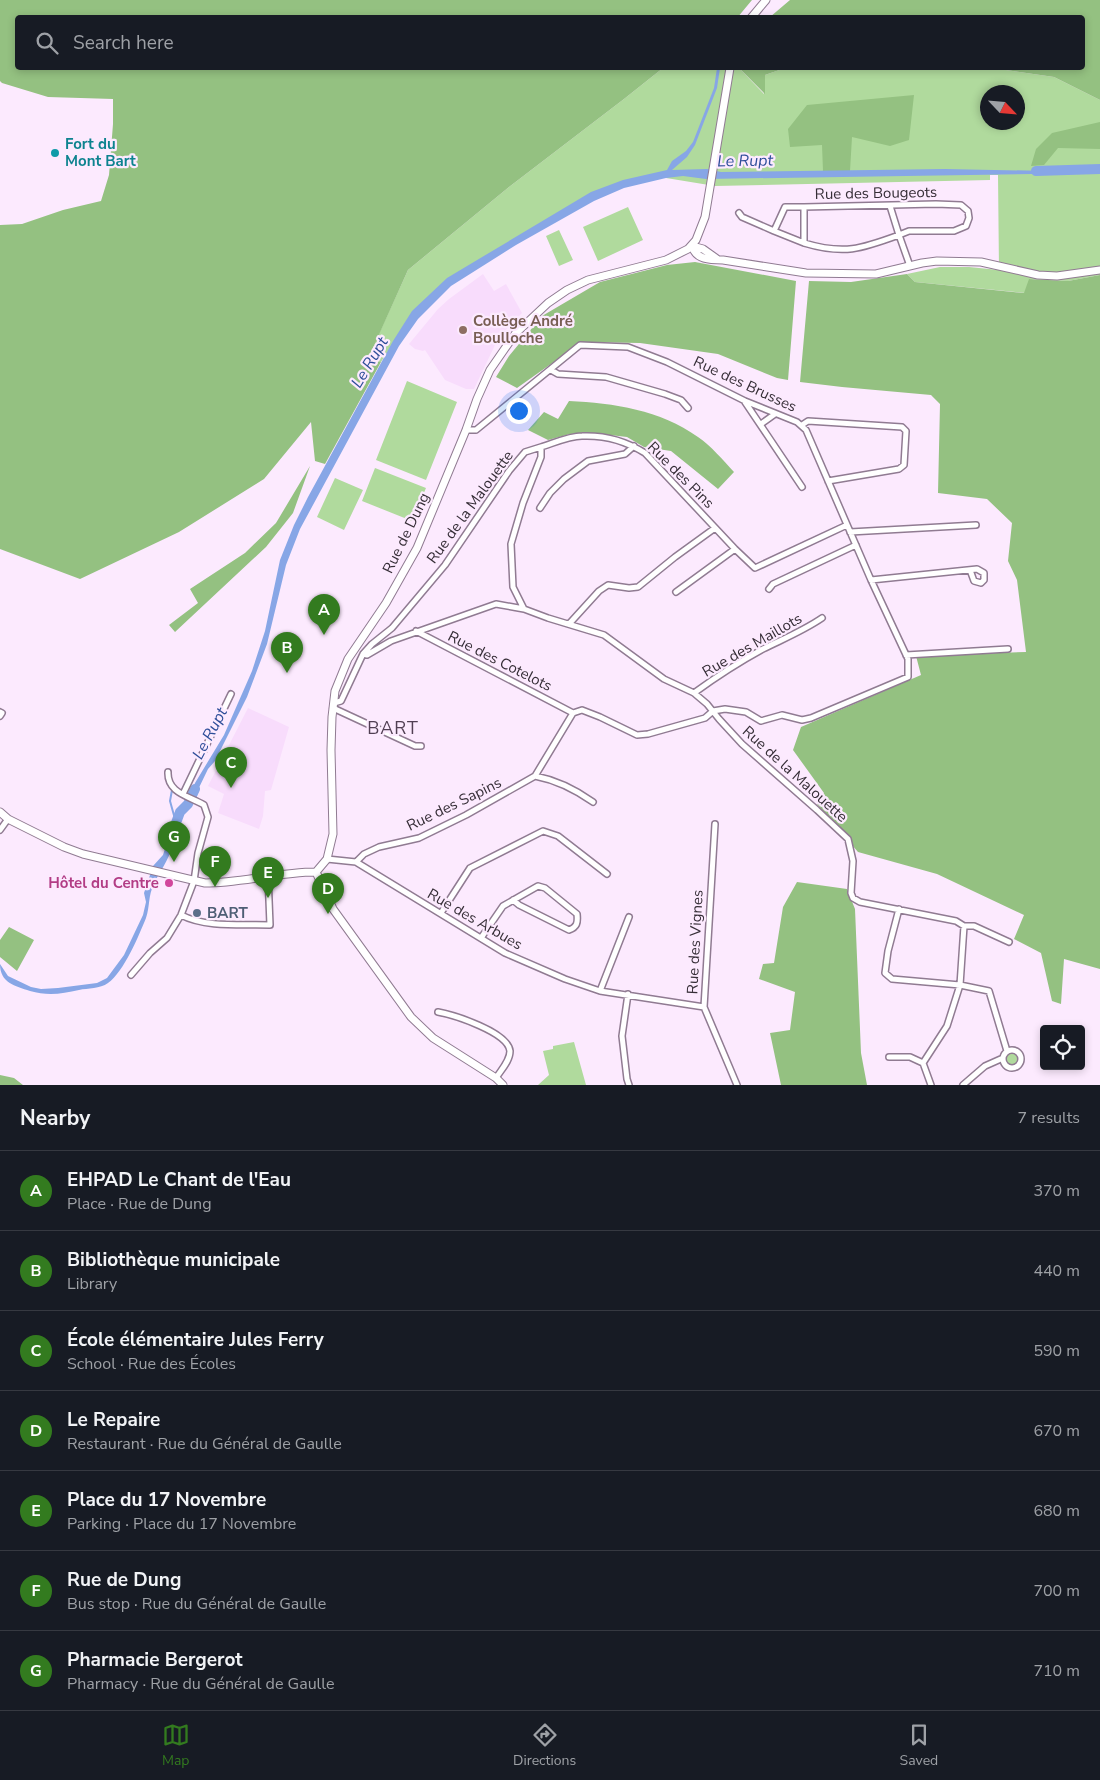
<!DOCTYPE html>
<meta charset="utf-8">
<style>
body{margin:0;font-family:"Nunito Sans",sans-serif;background:#242831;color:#f1f3f6}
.controls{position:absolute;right:15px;bottom:15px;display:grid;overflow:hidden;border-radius:5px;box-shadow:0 2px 8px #0003}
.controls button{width:45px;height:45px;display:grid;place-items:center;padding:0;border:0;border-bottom:1px solid #363941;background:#171b24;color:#f1f3f6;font:25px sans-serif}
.compass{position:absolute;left:980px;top:85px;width:45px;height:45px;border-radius:50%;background:#171b24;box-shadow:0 2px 8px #0003;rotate:116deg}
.you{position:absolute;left:518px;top:410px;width:18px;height:18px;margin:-12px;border:4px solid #fff;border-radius:50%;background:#1a73e8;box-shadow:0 0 0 8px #1a73e833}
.badge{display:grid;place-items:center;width:32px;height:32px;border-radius:50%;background:#337b1f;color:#fff;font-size:16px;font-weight:700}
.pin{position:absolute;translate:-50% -41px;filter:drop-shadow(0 1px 2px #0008)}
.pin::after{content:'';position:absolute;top:26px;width:18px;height:15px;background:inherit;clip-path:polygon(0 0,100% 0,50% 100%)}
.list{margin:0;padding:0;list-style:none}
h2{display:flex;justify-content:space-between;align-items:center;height:65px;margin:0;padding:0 20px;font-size:21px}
h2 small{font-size:16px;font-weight:400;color:#9ea1a6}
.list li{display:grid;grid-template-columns:32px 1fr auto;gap:15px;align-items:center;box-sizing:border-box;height:80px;padding:0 20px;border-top:1px solid #363941}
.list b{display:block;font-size:19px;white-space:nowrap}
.list p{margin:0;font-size:16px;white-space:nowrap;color:#9ea1a6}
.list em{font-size:16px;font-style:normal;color:#9ea1a6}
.icon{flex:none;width:28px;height:28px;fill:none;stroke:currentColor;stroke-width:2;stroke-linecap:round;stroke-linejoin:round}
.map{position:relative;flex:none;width:1100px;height:1085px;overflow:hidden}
.search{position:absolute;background:#171b24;box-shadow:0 2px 8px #0003;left:15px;right:15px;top:15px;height:55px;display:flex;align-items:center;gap:12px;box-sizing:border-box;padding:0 18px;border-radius:5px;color:#9ea1a6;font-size:19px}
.sheet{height:625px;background:#171b24}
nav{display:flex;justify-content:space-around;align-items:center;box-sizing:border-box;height:70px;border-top:1px solid #363941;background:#171b24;font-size:14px;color:#9ea1a6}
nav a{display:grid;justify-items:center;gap:2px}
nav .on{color:#337b1f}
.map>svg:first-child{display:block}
</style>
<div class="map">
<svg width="1100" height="1085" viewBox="0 0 1100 1085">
<rect width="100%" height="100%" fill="#fceafe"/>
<path fill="#f8dcfc" d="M483,274L494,291L506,284L522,313L502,334L495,345L474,389H466L445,380L425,350L423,351L415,349L409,344L438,309L449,299Z
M248,708L289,727L271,790L265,791L263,816L259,829L218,813L224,794L208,786Z"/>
<path fill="#b0da9d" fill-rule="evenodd" d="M663,68H739L764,94L765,75L785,68H992L1054,77L1100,100V275L1068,281L1030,279L1025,293L915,282L907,274L940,267H969L999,270L998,175H990V180L715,186L660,177L593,195L456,276L411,315L381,362L367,360L408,270L509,187L624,99ZM988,92H1018V122H988Z
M628,207L643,240L598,261L583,227Z
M559,230L573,260L559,266L546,236Z
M407,381L457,402L426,480L376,460Z
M375,468L426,488L412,521L362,501Z
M335,478L363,490L344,530L317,517Z
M574,1042L586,1085H538L549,1075L543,1051L553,1049V1046Z
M1005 1059a7 7 0 1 1 14 0a7 7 0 1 1-14 0Z"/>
<path fill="#94c181" d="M0,0H752L737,18H18V68H663L624,99L509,187L408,270L368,359L381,362L325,464L315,461L311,422L264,479L179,532L80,579L0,549V225L22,224L63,210L101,201L109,175L113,124V99L48,97L2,83L0,81Z
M790,0H1100V100L1054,77L992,68H1082V18L770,17Z
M739,68H785L765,75V94Z
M914,95L909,140L890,146L852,137L850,171H823L822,145L790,147L788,129L807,105Z
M1100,122V149L1058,148L1044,165L1031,166L1036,149L1052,133Z
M695,262L796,281L788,380L777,378L718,354L640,343L582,342L517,388L496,377L509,356L542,316L600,282L667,265Z
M907,274L915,282L1024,293L1029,279L1068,281L1100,275V969L1064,959L1061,1004L1052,1001L1041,953L1014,939L1024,915L937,874L858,852L817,804L824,793L793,750L801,727L921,675L916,656L1026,652L1017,580L1008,561L1012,523L987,499L938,493L940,404L931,395L842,387L800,382L809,281L851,282Z
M569,401C614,403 660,410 698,437C711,446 723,460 734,472L718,489L671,451L644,447L627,437L593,433L570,434L548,440L528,430L544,412L558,419Z
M310,466L293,513L266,547L175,632L169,625L198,603L190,589L245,553L276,523Z
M797,882L847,889L855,909L861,1053L867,1085H781L770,1033L790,1030L795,992L759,979L763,964L774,963L783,907Z
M9,927L34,940L17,971L0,957V940Z
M0,1075L14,1078L23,1085H0Z"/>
<path fill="#87a6e6" d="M717,68H720L717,88L695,145L687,157L672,170L707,169L721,172L945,169L1049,171L1032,174L706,179L683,176L666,178L624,188L594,201L516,245L451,286L418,319L399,346L300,529L286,565L267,644L247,697L215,761L208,769L194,798L190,796L195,783L224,735L252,671L265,631L280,560L294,525L308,497L393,341L412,311L447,278L591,192L623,180L667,170L672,161L686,151L693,142L714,88Z
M175,817L181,818C175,827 175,837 172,847C169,860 159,872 154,884C148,895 150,907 146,918C139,935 124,972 108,983C100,989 88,988 79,990C62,994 47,996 30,991C15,986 0,983 0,964L8,976L31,987L41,989L58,988L97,983L107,978L124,955L143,915L146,902L144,893L153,866L163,855Z"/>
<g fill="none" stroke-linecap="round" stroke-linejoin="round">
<path stroke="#87a6e6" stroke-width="2" d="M172,790L170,801L175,819"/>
<path stroke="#87a6e6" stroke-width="10" d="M1036,171L1100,169
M173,831L180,812L188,804L195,789"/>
<defs>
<path id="street" d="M890,206L899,235C861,249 844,255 804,243V207L936,204L961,205L968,211L969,218L966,226L954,231H909L899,235L910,266
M739,213L742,217L774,231L785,207H804
M774,231L804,243
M551,370L558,374L606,377L665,394L681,400L688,408
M745,402L802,487
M761,424L775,414
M802,425L808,421L902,427L906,431L904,465L899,469L828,481
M466,430H476L580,345L628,347L667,362L745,401L797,422L806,430L871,580L908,659V677L811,718L802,720L782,715L761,721L746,712L725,709L713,711L705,718L648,734L637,735L600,717L582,710L573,713
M541,447C554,443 569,436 582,436C605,435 626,441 645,453L735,549L755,568L847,525
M540,508L550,493L564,479L588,461L625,454L634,446
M850,532L976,525
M871,580L977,569L984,573V580L981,583L974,581L970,570
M769,589L773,584L856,545
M676,592L735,549
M569,624L599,591L608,585L629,588L638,587L675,557L715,528
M416,631L573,713
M363,654L367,655L391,641L496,604L524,609
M906,655L1008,649
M694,693C716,677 739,662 763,649C783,639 803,631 822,618
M334,703L341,701L363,654L372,644L392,628L445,565L509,471L525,452L541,447V457L523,503L511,544L513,587L524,609L548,618L604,635L664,679L694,693L707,704L719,719L742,744L817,810L848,839L853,861L851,893L853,898L860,902L956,921L964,926H974L1009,942
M333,708L415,746H421
M0,712L2,713L0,716
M535,776L573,713
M183,794L231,694
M715,824L704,1007L737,1085
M0,830L8,819
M327,859L356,862L505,953L565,979L600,991L704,1007
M356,862L364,854L379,847L419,838L466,815L535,776C556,780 576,790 593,802
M899,909L888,951L885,973L892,979L960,985L989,991L1007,1051
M441,913L470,868L543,831L558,836L607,874
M181,915C206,928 243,924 270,925L268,875
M481,938L503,906L538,886L545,888L577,914C578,923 577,927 569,930L519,905L513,900
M131,975L150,953L167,938L181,915L194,881L198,853L208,817L204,805C189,796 167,793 168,772
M600,991L629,917
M628,994L622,1036L627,1079L629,1085
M438,1012C454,1015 508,1032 510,1051C510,1061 501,1070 496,1078
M1003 1059a9 9 0 1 1 18 0a9 9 0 1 1-18 0Z
M889,1057H910L923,1063
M931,1085L923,1063L947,1026L960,985L964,926
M963,1085L985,1066L1003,1058"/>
<path id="secondary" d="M751,18L766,0
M692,246C696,260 710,260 723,260L806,273L876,274L922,263L937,261L981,262L1038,275L1057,276L1100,270
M692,246L703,249L717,259
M0,812L8,819L64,847L83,854L205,883C242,883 278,872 316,872L333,909L411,1017L433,1038L496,1078L503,1085
M316,872L327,859L333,834L331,750L332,717L335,691L348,659L386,603L417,548L466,430L477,399L490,370L515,334L548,303L567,290L588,280L666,260L688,249L696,240L705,217L730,68"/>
</defs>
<use href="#street" stroke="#907b92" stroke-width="8"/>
<use href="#secondary" stroke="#907b92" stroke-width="9"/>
<use href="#street" stroke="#fff" stroke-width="5"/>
<use href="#secondary" stroke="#fff" stroke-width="7"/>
</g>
<circle fill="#0f9aa8" stroke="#fceafe" stroke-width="2" cx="55" cy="153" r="5"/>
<circle fill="#8d6e63" stroke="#fceafe" stroke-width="2" cx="463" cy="330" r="5"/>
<circle fill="#d1479c" stroke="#fceafe" stroke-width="2" cx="169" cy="883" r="5"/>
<circle fill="#5c6f8a" stroke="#fceafe" stroke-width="2" cx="197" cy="913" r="5"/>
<g text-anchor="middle" stroke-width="4.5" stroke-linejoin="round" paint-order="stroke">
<g font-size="15" font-weight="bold" fill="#0d838f" stroke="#fceafe" text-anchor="start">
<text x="65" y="149">Fort du<tspan x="65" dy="17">Mont Bart</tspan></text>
</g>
<g font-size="15" fill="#362e37" stroke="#fceafe">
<text transform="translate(876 193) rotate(-1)" y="5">Rue des Bougeots</text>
<text transform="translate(745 384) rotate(25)" y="5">Rue des Brusses</text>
<text transform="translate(681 475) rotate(45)" y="5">Rue des Pins</text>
<text transform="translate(470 507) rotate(-54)" y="5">Rue de la Malouette</text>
<text transform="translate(406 533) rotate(-64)" y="5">Rue de Dung</text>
<text transform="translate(752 645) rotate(-30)" y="5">Rue des Maillots</text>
<text transform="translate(500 661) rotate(27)" y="5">Rue des Cotelots</text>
<text transform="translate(795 774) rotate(42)" y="5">Rue de la Malouette</text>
<text transform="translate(454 804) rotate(-26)" y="5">Rue des Sapins</text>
<text transform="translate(475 919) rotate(30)" y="5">Rue des Arbues</text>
<text transform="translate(695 942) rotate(-87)" y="5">Rue des Vignes</text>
</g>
<g font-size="15" font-weight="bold" fill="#785e54" stroke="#fceafe" text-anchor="start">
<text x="473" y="326">Collège André<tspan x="473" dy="17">Boulloche</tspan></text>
</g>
<g font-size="15" font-weight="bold" fill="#b23c85" stroke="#fceafe" text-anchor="end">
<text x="159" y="888">Hôtel du Centre</text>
</g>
<g font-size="15" font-weight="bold" fill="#4e5e75" stroke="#fceafe" text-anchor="start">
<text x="207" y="918">BART</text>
</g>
<g font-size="16" font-style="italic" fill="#2d4d99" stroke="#fceafe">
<text transform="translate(745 160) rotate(-1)" y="6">Le Rupt</text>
<text transform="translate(369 362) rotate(-59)" y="6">Le Rupt</text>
<text transform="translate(209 733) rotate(-62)" y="6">Le Rupt</text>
</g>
<g font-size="18" letter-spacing="1" fill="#513f53" stroke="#fceafe">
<text x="393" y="734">BART</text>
</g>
</g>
</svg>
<div class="controls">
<button><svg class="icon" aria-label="locate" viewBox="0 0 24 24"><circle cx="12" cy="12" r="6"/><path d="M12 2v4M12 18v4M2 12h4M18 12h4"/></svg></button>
</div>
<svg class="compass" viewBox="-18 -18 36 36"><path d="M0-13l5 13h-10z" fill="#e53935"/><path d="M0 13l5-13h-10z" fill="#9ea1a6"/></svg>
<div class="you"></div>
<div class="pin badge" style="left:324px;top:635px">A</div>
<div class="pin badge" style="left:287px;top:673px">B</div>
<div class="pin badge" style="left:231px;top:788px">C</div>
<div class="pin badge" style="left:328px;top:914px">D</div>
<div class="pin badge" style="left:268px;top:898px">E</div>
<div class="pin badge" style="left:215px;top:887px">F</div>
<div class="pin badge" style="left:174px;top:862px">G</div>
<div class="search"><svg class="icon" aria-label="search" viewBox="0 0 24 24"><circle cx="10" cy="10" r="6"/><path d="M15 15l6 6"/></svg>Search here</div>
</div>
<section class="sheet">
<h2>Nearby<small>7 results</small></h2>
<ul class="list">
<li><span class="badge">A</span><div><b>EHPAD Le Chant de l'Eau</b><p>Place · Rue de Dung</p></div><em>370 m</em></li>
<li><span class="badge">B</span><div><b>Bibliothèque municipale</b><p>Library</p></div><em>440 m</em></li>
<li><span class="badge">C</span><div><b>École élémentaire Jules Ferry</b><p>School · Rue des Écoles</p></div><em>590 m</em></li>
<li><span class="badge">D</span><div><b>Le Repaire</b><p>Restaurant · Rue du Général de Gaulle</p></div><em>670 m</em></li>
<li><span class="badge">E</span><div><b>Place du 17 Novembre</b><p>Parking · Place du 17 Novembre</p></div><em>680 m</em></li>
<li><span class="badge">F</span><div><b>Rue de Dung</b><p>Bus stop · Rue du Général de Gaulle</p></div><em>700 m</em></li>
<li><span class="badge">G</span><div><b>Pharmacie Bergerot</b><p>Pharmacy · Rue du Général de Gaulle</p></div><em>710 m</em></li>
</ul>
</section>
<nav>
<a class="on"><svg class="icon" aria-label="map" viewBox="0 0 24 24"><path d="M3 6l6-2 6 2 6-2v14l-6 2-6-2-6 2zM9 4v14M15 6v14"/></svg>Map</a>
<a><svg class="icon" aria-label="directions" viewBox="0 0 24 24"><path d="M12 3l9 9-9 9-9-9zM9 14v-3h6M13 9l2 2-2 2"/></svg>Directions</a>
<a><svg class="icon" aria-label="saved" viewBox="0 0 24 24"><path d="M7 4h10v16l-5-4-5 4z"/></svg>Saved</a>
</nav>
